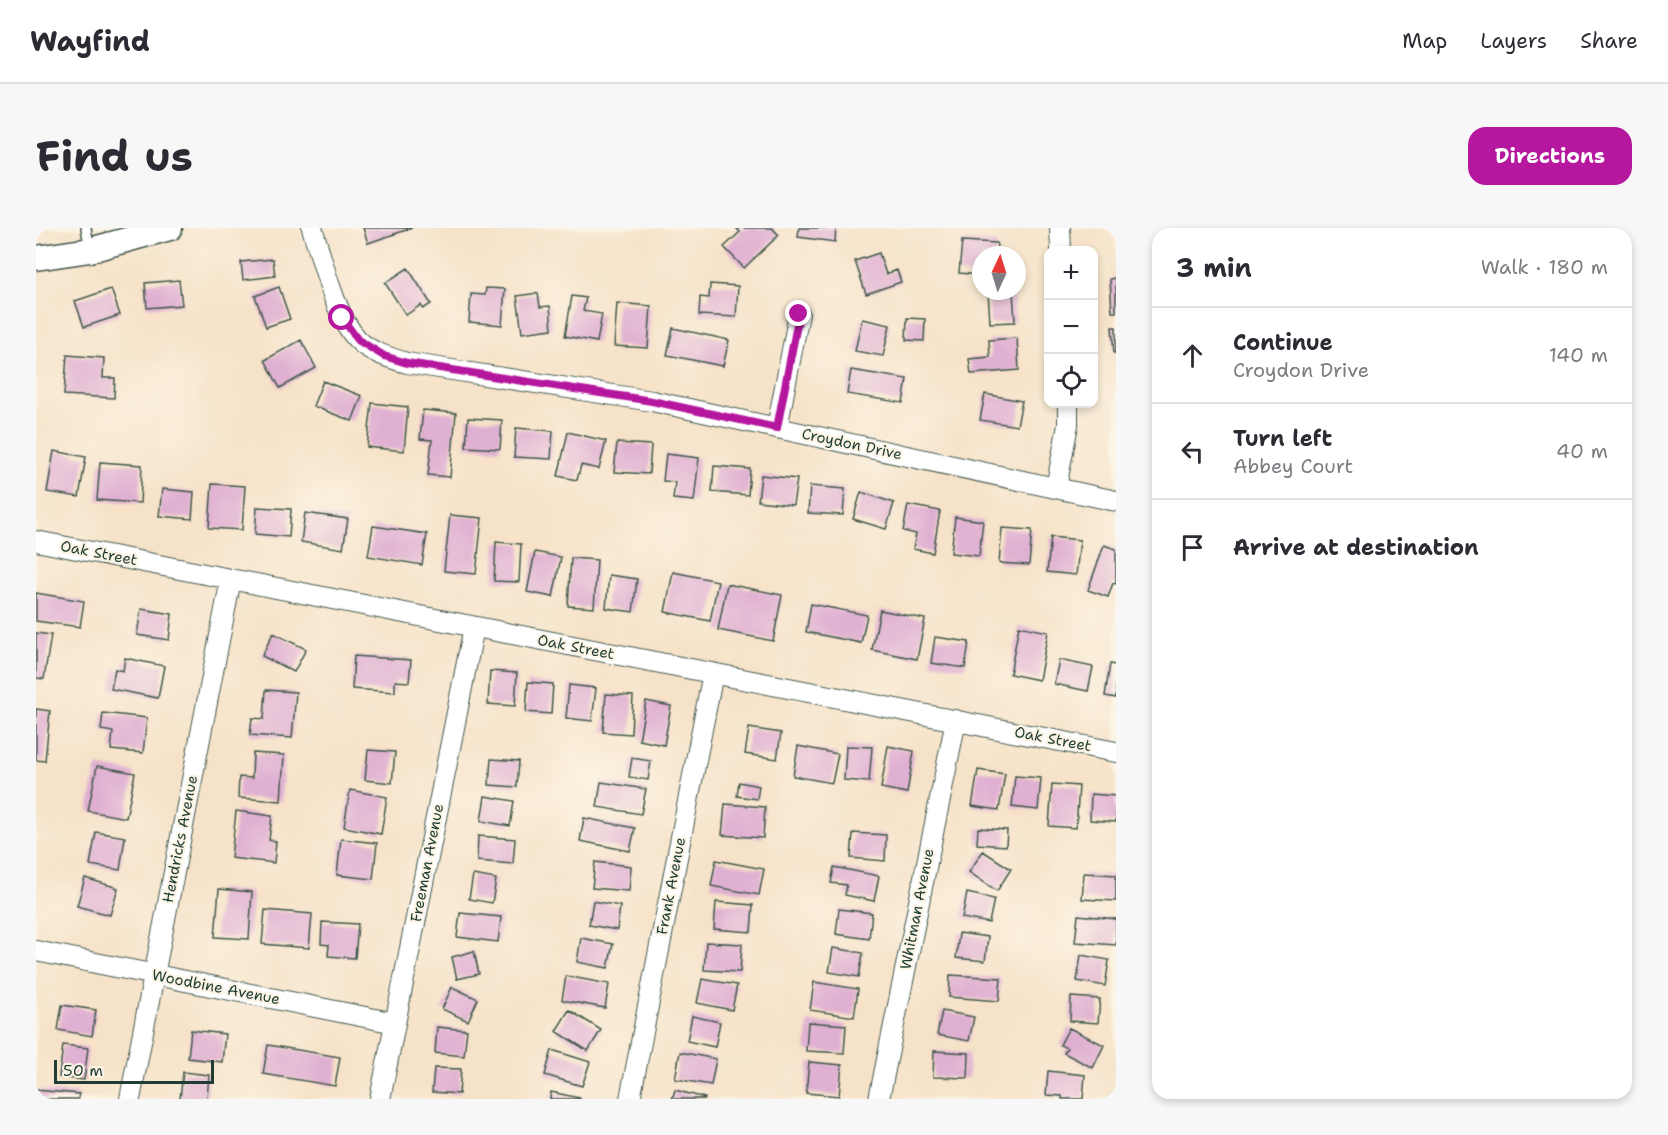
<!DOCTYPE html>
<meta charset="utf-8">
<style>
body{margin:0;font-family:"Shantell Sans",sans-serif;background:#f7f7f7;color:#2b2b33}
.controls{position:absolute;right:18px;top:18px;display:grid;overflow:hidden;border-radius:12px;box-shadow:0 3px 9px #0003}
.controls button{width:54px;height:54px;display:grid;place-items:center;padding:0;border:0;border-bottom:2px solid #e1e1e2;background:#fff;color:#2b2b33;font:30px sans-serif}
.compass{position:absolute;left:936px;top:18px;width:54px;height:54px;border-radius:50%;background:#fff;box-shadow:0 3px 9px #0003;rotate:4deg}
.scale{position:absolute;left:18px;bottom:15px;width:160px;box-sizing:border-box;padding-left:6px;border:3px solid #1f3d34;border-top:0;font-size:16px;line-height:21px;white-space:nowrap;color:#1f3d34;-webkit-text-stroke:4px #fcf5e5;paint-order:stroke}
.stop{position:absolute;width:18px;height:18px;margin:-14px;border:4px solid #b5179e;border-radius:50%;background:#fff}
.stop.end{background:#b5179e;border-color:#fff;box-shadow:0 2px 6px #0008}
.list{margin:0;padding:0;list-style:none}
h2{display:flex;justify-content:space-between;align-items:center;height:78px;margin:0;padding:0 24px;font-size:26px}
h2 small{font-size:20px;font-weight:400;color:#7c7c81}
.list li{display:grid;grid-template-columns:39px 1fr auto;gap:18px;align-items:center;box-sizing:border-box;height:96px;padding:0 24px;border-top:2px solid #e1e1e2}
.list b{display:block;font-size:22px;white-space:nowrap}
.list p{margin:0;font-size:20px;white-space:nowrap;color:#7c7c81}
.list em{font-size:20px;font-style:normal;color:#7c7c81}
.icon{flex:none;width:33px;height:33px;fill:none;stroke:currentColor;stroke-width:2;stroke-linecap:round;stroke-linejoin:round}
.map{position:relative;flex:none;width:1080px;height:871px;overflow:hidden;border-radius:18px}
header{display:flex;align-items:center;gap:36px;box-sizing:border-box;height:84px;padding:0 30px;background:#fff;border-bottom:2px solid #e1e1e2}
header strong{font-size:28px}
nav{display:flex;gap:33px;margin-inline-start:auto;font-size:21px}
.intro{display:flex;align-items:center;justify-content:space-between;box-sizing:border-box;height:144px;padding:0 36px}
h1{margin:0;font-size:42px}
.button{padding:15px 27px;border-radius:18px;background:#b5179e;color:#fff;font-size:21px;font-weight:700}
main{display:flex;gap:36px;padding:0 36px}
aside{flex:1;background:#fff;border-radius:18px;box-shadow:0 3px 9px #0003}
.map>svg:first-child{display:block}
</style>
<header>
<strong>Wayfind</strong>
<nav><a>Map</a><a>Layers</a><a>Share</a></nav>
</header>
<div class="intro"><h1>Find us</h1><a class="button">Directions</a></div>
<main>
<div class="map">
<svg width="1080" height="871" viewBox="0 0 1080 871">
<rect width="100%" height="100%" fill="#fcf5e5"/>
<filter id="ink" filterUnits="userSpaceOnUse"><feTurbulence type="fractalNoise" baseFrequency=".0167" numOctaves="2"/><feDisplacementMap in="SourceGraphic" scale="12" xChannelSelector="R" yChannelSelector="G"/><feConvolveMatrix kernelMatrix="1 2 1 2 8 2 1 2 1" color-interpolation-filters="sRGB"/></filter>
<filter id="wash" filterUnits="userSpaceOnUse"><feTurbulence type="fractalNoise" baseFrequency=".008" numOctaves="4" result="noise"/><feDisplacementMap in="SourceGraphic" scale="24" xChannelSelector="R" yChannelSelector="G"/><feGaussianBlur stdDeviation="1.35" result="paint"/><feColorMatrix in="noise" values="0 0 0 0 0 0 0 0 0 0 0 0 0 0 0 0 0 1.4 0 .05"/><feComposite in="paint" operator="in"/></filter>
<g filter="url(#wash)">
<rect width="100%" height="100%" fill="#f6e2c8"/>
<g id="blocks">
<path fill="#e0b0d2" d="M327,0H376L332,15Z
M700,0H736L743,7L708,40L688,19L704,4Z
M763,0H800L799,14L762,9Z
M926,13L961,15L960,27H945V47L923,45Z
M843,25L850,46L861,42L865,54L830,66L819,33Z
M237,31L239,48L207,52L205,34Z
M372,40L395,76L387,81L385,77L370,87L349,55Z
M1080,50V84H1076L1074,51Z
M143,52L146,77L111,80L109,55Z
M674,56L702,58L700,89L663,87L664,69L673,70Z
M243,59L254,91L230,99L219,68Z
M450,60L469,61L466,97L433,94L435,66L449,67Z
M75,61L84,87L48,99L39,73Z
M952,63H977L979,94L954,95Z
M502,65L504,79L514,78L516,101L486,105L481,68Z
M536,68L550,70L547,83L566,86L561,114L529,108Z
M581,75L615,78L612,120L578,118Z
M871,90L889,91L888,113L870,112Z
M826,91L854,97L847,128L819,123Z
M1076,99H1080V125H1078Z
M637,100L693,112L687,138L631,127Z
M981,110L983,142L935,146L933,131L954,129L953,112Z
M265,112L280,140L244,160L229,132Z
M31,127L68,130L67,150H79L78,170L28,167Z
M815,142L871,151L867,175L811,166Z
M287,153L326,168L316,193L277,178Z
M949,166L986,173L981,198L944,192Z
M336,175L372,179L368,223L331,219Z
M387,182L420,185L414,249L392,247L396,212L384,211Z
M432,190L466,192L464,221L430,219Z
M480,200L517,203L515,231L478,229Z
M532,204L570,213L563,241L545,237L541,252L522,248Z
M581,215L615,217L613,246L578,244Z
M18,223L50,229L43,269L11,264Z
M630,226L663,230L658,273L637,271L639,254L627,253Z
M64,234L106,237L104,275L61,272Z
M678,238L714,241L712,267L676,264Z
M725,247L761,251L757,277L722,273Z
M176,256L209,258L206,302L173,300Z
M774,258L809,261L807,287L772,285Z
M126,261L158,264L156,291L123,288Z
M825,264L858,275L850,301L817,291Z
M872,277L904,283L897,325L877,321L880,306L867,303Z
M221,279L255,281L253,309L219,306Z
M269,285L312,291L307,321L265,314Z
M414,287L446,290L440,346L408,343Z
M919,289L947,293L943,328L915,325Z
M337,298L391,306L386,337L332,328Z
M966,300L996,302L993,337L963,335Z
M1015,309L1044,312L1040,347L1011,344Z
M460,314L485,316L483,354L458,353Z
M1068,317L1080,321V356L1077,355L1072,369L1052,362Z
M499,324L525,329L517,369L491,364Z
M535,330L561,332L558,380L532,378Z
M637,344L682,353L674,393L629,384Z
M573,347L601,351L597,384L570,380Z
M691,356L746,367L737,413L682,402Z
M0,365L48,373L44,399L0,393Z
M775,376L831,387L825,415L770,404Z
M105,381L136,386L133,412L101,407Z
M844,382L889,391L881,431L836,422Z
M983,398L1012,404L1003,452L974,446Z
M0,405L15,407L8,451L0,450Z
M237,405L270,421L258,444L226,428Z
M899,409L933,414L929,440L895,435Z
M318,428L375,432L373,454L359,453V464L316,461Z
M89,430L128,438L122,470L75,461L79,441L87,443Z
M1023,432L1057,439L1052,463L1018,456Z
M1074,436L1080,437V470L1069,468Z
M454,443L481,445L479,478L452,476Z
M492,454L517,456L515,486L490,484Z
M533,457L560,460L556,493L530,490Z
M230,462L260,464L256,510L214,507L216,490L228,491Z
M570,466L597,468L595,506L567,504Z
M610,473L635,478L628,517L603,512Z
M0,481L14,483L9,533L0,532Z
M67,485L111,490L107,525L75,522L77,504L65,502Z
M713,500L745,505L741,531L709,526Z
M762,518L802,526L796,555L757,548Z
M810,518L836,519L833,554L808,552Z
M852,518L878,523L871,565L845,560Z
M332,522L359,524L356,555L329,552Z
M217,525L248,527L245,573L202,570L203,549L216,550Z
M596,530L615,533L612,552L593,549Z
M455,531L483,533L481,559L453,557Z
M61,538L99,545L90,590L52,583Z
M942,542L969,546L963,582L936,578Z
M979,548L1005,550L1002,582L976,579Z
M565,554L610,561L605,586L561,579Z
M703,554L723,558L721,571L701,568Z
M1016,556L1043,558L1040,600L1013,598Z
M314,562L351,569L345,606L308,599Z
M1055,566L1080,568V594L1054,592Z
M449,568L478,573L474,598L445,593Z
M689,576L729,579L727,610L686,607Z
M200,583L236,588L233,612L240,613L238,635L195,630Z
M548,590L599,600L594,623L544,613Z
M942,600L971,602L970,618L941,616Z
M60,604L89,609L84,642L54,637Z
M817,605L850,607L849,633L815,630Z
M442,608L479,611L477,636L441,633Z
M305,611L341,615L337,651L301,647Z
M947,623L975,641L961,663L933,644Z
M680,632L728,641L723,667L675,658Z
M559,634L595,638L593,663L556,660Z
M798,639L843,648L838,673L809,667L811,657L795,655Z
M1048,645L1080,647V673L1046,671Z
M437,647L460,651L456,675L433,671Z
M49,650L82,660L74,687L41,678Z
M183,661L216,664L213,711L179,709Z
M931,665L958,671L953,695L926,690Z
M557,673L584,678L581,702L553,697Z
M680,674L717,677L715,704L678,701Z
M803,681L836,685L833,711L800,706Z
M229,682L276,686L273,720L226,716Z
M424,685L465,689L462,714L421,709Z
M1042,687L1080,691V717L1039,714Z
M286,694L322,696L319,730L292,728L293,717L285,716Z
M923,705L952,709L949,733L920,730Z
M545,710L577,716L572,740L541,734Z
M670,714L706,716L704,744L668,742Z
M797,720L827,725L823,749L793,744Z
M438,723L443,746L421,751L416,729Z
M1045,727L1073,732L1069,758L1041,753Z
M914,747L965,750L963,773L913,769Z
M530,748L573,756L569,780L526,772Z
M666,751L701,757L696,782L661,775Z
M778,754L822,761L818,789L774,782Z
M416,759L442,771L432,793L406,781Z
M1035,769L1064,771L1062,795L1034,793Z
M26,777L60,782L56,808L22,802Z
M533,782L565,802L552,823L520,803Z
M906,783L938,789L933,813L901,807Z
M656,788L684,794L679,819L651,813Z
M772,794L810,797L808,825L770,823Z
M401,799L431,802L428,828L399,825Z
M1033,800L1068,817L1057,840L1028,825L1031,820L1024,817Z
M155,802L189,806L186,834L152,830Z
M27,817L52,820L48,852L23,849Z
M232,817L304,829L299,858L227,846Z
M516,822L554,834L546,858L509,847Z
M898,823L933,825L932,850L897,849Z
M644,824L680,831L675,857L639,851Z
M773,834L806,837L803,868L770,865Z
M398,840L425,841L423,866L396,864Z
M1012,843L1049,847L1047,871H1026V868L1010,867Z
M147,844L173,847L171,871H144Z
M0,862L43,866L42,871H0Z
M639,862L669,870V871H636Z
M515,864L544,870V871H514Z"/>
</g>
</g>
<g filter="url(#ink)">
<use href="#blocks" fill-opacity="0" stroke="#3f564a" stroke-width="1.5"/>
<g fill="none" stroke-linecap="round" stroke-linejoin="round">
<defs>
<path id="service" d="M50,0L54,21"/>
<path id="minor" d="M276,0C287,33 298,86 321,111C333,124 354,130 371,135L616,173L1080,273
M1024,0L1025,22
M741,200L763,86
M1020,260L1032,197V176
M0,313L1080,524
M0,723L359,795
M94,871L195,351
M344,871L438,399
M594,871L677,445
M843,871L920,492"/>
<path id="tertiary" d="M0,30L54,22L134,0"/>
</defs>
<use href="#service" stroke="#3f564a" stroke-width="12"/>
<use href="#minor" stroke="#3f564a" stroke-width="22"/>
<use href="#tertiary" stroke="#3f564a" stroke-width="27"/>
<use href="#service" stroke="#fff" stroke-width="9"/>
<use href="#minor" stroke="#fff" stroke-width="20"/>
<use href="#tertiary" stroke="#fff" stroke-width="24"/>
</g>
</g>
<g fill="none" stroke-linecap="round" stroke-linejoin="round" filter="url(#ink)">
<path stroke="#b5179e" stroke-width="8" d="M306,90L322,112L348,128L371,135L616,173L741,200L763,86"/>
</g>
<g text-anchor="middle" stroke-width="4.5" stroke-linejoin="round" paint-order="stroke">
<g font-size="15" fill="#1f3d34" stroke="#fcf5e5">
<text transform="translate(816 216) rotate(12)" y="5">Croydon Drive</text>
<text transform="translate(63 325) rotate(11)" y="5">Oak Street</text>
<text transform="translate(540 419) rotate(11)" y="5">Oak Street</text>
<text transform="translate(1017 511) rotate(11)" y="5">Oak Street</text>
<text transform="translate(144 611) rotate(-79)" y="5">Hendricks Avenue</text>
<text transform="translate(391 635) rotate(-79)" y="5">Freeman Avenue</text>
<text transform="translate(635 658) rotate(-79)" y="5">Frank Avenue</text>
<text transform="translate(881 681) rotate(-79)" y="5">Whitman Avenue</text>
<text transform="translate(180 759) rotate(11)" y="5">Woodbine Avenue</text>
</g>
</g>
</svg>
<div class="controls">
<button>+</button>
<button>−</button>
<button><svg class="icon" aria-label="locate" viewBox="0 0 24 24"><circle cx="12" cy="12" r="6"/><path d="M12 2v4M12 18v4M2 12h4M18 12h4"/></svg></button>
</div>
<svg class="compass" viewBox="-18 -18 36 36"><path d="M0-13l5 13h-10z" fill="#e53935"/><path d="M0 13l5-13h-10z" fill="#7c7c81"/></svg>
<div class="scale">50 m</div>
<div class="stop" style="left:306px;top:90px"></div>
<div class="stop end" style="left:763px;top:86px"></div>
</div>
<aside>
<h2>3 min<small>Walk · 180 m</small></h2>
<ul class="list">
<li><svg class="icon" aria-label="ahead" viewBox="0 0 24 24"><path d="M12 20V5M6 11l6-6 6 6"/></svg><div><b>Continue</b><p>Croydon Drive</p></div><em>140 m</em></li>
<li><svg class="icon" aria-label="left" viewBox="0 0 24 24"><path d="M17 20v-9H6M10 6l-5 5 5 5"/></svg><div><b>Turn left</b><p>Abbey Court</p></div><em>40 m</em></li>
<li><svg class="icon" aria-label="arrive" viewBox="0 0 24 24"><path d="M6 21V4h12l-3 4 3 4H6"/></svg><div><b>Arrive at destination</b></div></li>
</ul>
</aside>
</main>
